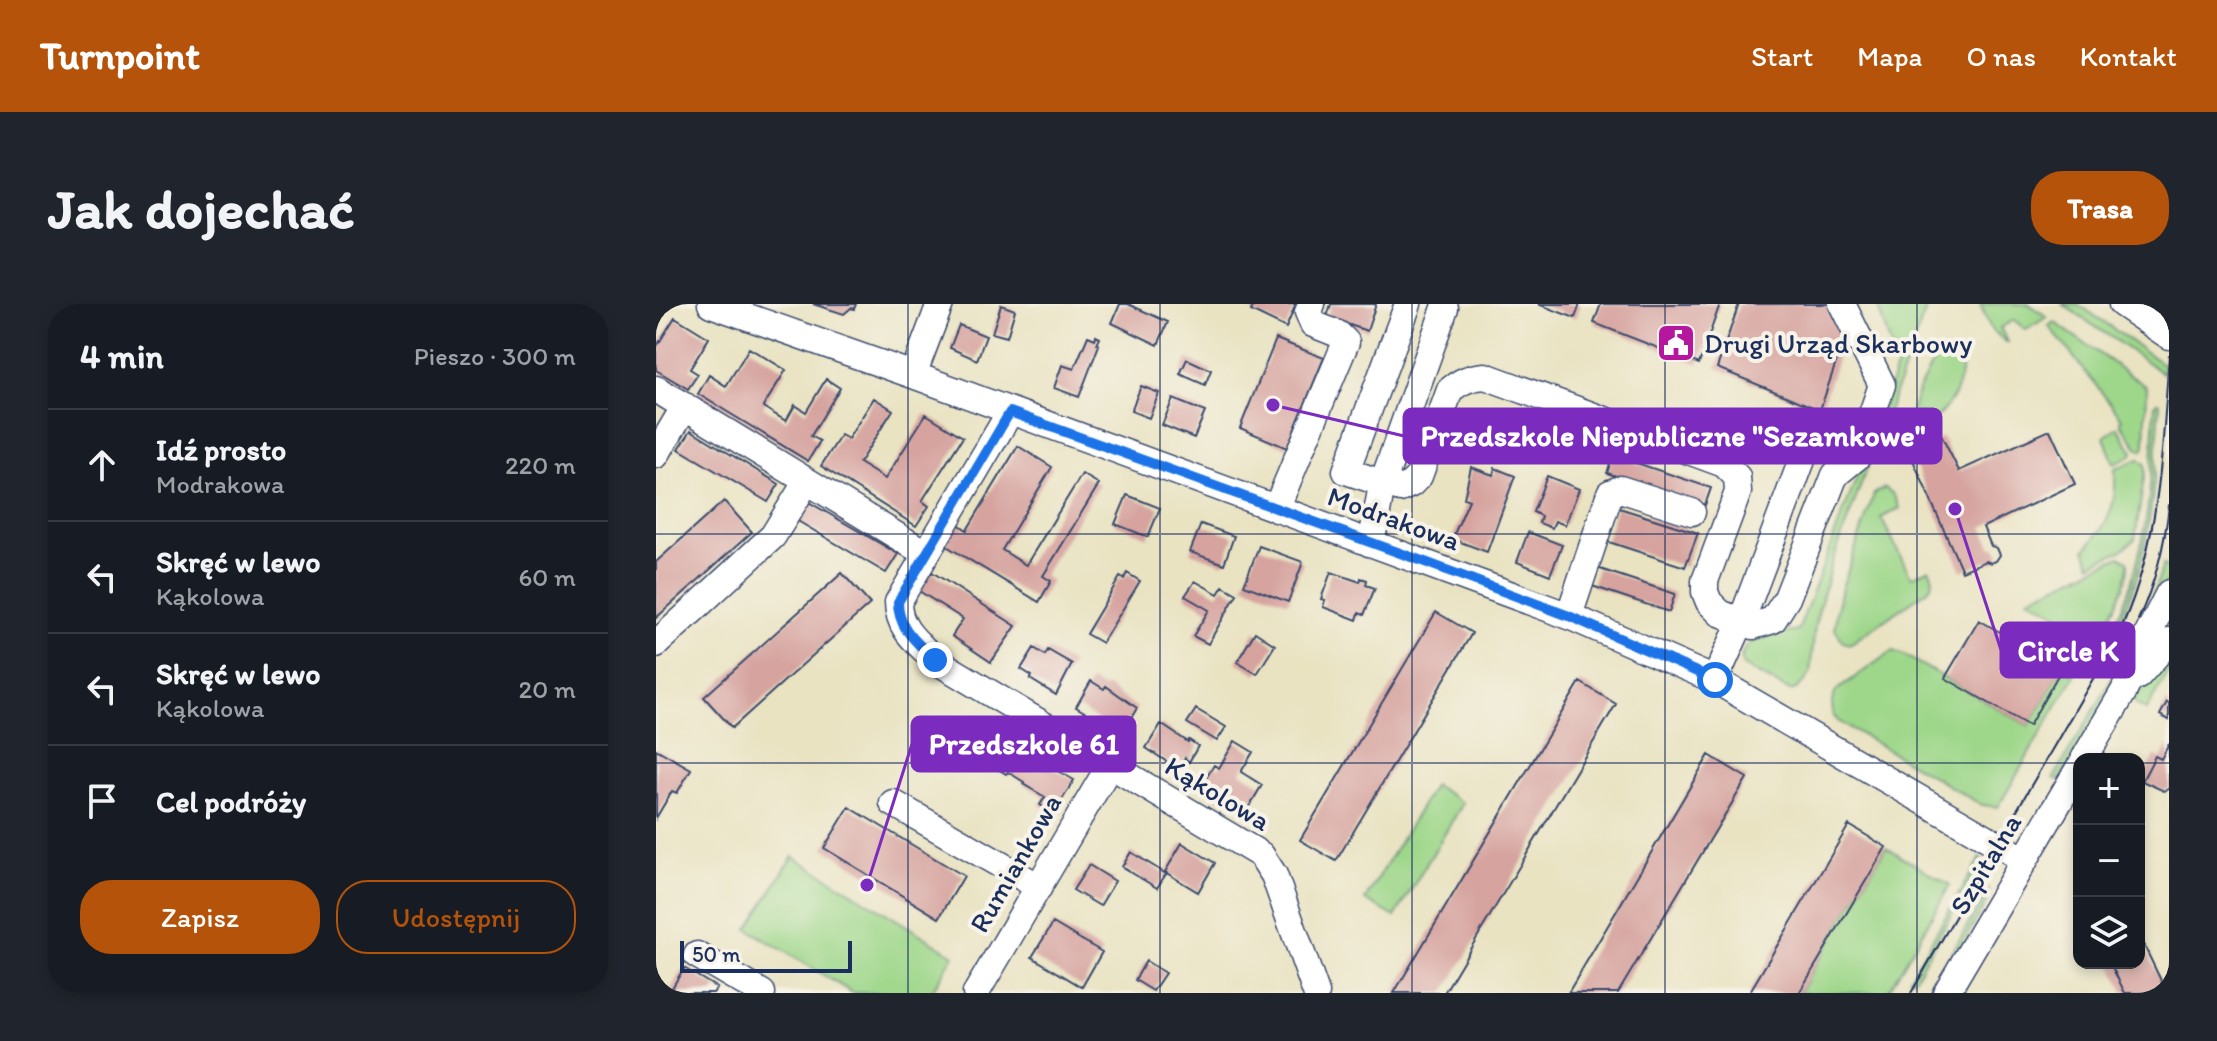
<!DOCTYPE html>
<html lang="pl">
<meta charset="utf-8">
<style>
body{margin:0;font-family:Itim,sans-serif;background:#20242c;color:#f1f3f6}
.controls{position:absolute;right:24px;bottom:24px;display:grid;overflow:hidden;border-radius:16px;box-shadow:0 4px 12px #0003}
.controls button{width:72px;height:72px;display:grid;place-items:center;padding:0;border:0;border-bottom:2px solid #363941;background:#171b24;color:#f1f3f6;font:40px sans-serif}
.scale{position:absolute;left:24px;bottom:20px;width:172px;box-sizing:border-box;padding-left:8px;border:4px solid #1b2f5e;border-top:0;font-size:22px;line-height:28px;white-space:nowrap;color:#1b2f5e;-webkit-text-stroke:6px #f7f3e8;paint-order:stroke}
.stop{position:absolute;width:24px;height:24px;margin:-18px;border:6px solid #1a73e8;border-radius:50%;background:#fff}
.stop.end{background:#1a73e8;border-color:#fff;box-shadow:0 2px 8px #0008}
.list{margin:0;padding:0;list-style:none}
h2{display:flex;justify-content:space-between;align-items:center;height:104px;margin:0;padding:0 32px;font-size:34px}
h2 small{font-size:26px;font-weight:400;color:#9ea1a6}
.list li{display:grid;grid-template-columns:52px 1fr auto;gap:24px;align-items:center;box-sizing:border-box;height:112px;padding:0 32px;border-top:2px solid #363941}
.list b{display:block;font-size:30px;white-space:nowrap}
.list p{margin:0;font-size:26px;white-space:nowrap;color:#9ea1a6}
.list em{font-size:26px;font-style:normal;color:#9ea1a6}
.actions{display:flex;gap:16px;padding:24px 32px}
.actions a{flex:1;padding:18px 0;border:2px solid #b45309;border-radius:32px;text-align:center;font-size:28px;color:#b45309}
.actions .main{background:#b45309;color:#fff}
.icon{flex:none;width:44px;height:44px;fill:none;stroke:currentColor;stroke-width:2;stroke-linecap:round;stroke-linejoin:round}
.map{position:relative;flex:none;width:1513px;height:689px;overflow:hidden;border-radius:32px}
header{display:flex;align-items:center;gap:48px;box-sizing:border-box;height:112px;padding:0 40px;background:#b45309;color:#fff}
header strong{font-size:38px}
nav{display:flex;gap:44px;margin-inline-start:auto;font-size:28px}
.intro{display:flex;align-items:center;justify-content:space-between;box-sizing:border-box;height:192px;padding:0 48px}
h1{margin:0;font-size:56px}
.button{padding:20px 36px;border-radius:32px;background:#b45309;color:#fff;font-size:28px;font-weight:700}
main{display:flex;gap:48px;padding:0 48px}
aside{flex:1;background:#171b24;border-radius:32px;box-shadow:0 4px 12px #0003}
.map>svg:first-child{display:block}
</style>
<header>
<strong>Turnpoint</strong>
<nav><a>Start</a><a>Mapa</a><a>O nas</a><a>Kontakt</a></nav>
</header>
<div class="intro"><h1>Jak dojechać</h1><a class="button">Trasa</a></div>
<main>
<aside>
<h2>4 min<small>Pieszo · 300 m</small></h2>
<ul class="list">
<li><svg class="icon" aria-label="ahead" viewBox="0 0 24 24"><path d="M12 20V5M6 11l6-6 6 6"/></svg><div><b>Idź prosto</b><p>Modrakowa</p></div><em>220 m</em></li>
<li><svg class="icon" aria-label="left" viewBox="0 0 24 24"><path d="M17 20v-9H6M10 6l-5 5 5 5"/></svg><div><b>Skręć w lewo</b><p>Kąkolowa</p></div><em>60 m</em></li>
<li><svg class="icon" aria-label="left" viewBox="0 0 24 24"><path d="M17 20v-9H6M10 6l-5 5 5 5"/></svg><div><b>Skręć w lewo</b><p>Kąkolowa</p></div><em>20 m</em></li>
<li><svg class="icon" aria-label="arrive" viewBox="0 0 24 24"><path d="M6 21V4h12l-3 4 3 4H6"/></svg><div><b>Cel podróży</b></div></li>
</ul>
<div class="actions"><a class="main">Zapisz</a><a>Udostępnij</a></div>
</aside>
<div class="map">
<svg width="1513" height="689" viewBox="0 0 1513 689">
<rect width="100%" height="100%" fill="#f7f3e8"/>
<filter id="ink" filterUnits="userSpaceOnUse"><feTurbulence type="fractalNoise" baseFrequency=".0125" numOctaves="2"/><feDisplacementMap in="SourceGraphic" scale="16" xChannelSelector="R" yChannelSelector="G"/><feConvolveMatrix kernelMatrix="1 2 1 2 8 2 1 2 1" color-interpolation-filters="sRGB"/></filter>
<filter id="wash" filterUnits="userSpaceOnUse"><feTurbulence type="fractalNoise" baseFrequency=".006" numOctaves="4" result="noise"/><feDisplacementMap in="SourceGraphic" scale="32" xChannelSelector="R" yChannelSelector="G"/><feGaussianBlur stdDeviation="1.8" result="paint"/><feColorMatrix in="noise" values="0 0 0 0 0 0 0 0 0 0 0 0 0 0 0 0 0 1.4 0 .05"/><feComposite in="paint" operator="in"/></filter>
<g filter="url(#wash)">
<rect width="100%" height="100%" fill="#e9e3c2"/>
<path fill="#9ed78a" stroke="#5c8374" stroke-width="2" d="M1221,0H1272L1174,264L1159,321L1154,369L1149,377L1140,385L1134,387L1087,362C1077,333 1122,331 1142,327L1214,139L1241,61Z
M1324,0H1373L1391,13L1370,26L1358,16L1344,24L1352,38H1350L1335,25Z
M1406,0H1422L1508,61L1507,69Z
M1398,18L1491,83L1489,142L1487,146L1483,145L1465,119L1466,114L1393,22Z
M1298,48L1305,54C1305,60 1306,68 1304,74C1299,96 1280,124 1255,121C1251,103 1273,63 1284,49Z
M1502,98L1504,100C1500,152 1498,207 1485,258C1479,284 1468,309 1457,333L1453,331C1492,258 1496,182 1499,101Z
M1462,123L1477,148L1475,152L1458,160L1448,133Z
M1483,155L1489,160V167L1479,235L1466,246L1435,260L1429,245C1454,219 1461,201 1459,165Z
M1229,184L1237,190L1244,204L1225,214L1255,273L1273,265C1278,274 1278,277 1272,286L1194,340L1187,338L1179,325L1180,311L1186,284L1218,190Z
M1464,252L1472,257C1474,284 1442,334 1428,357L1414,349L1428,325L1373,294Z
M1507,261L1513,263C1513,280 1500,299 1492,314C1465,370 1434,423 1403,476L1398,474C1437,405 1484,338 1507,261Z
M1236,347L1246,350L1373,422L1406,364L1419,371L1342,503L1326,501L1182,417L1177,411L1176,398L1180,387Z
M1513,348V368L1490,406L1480,400L1478,396L1502,361Z
M778,481L807,499L739,613L709,596Z
M1230,543L1294,581L1231,689H1143Z
M137,552L298,651L275,689H197L92,625Z
M1324,554L1326,558L1258,675L1254,673Z
M1333,585L1331,597L1281,684H1275Z"/>
<g id="blocks">
<path fill="#d6a39f" d="M157,0H200L198,5L195,4L188,10Z
M464,0H472L512,18L502,41L456,19Z
M598,0H640L630,24L595,7Z
M675,0H720L711,27L671,13Z
M882,0H924L919,14Z
M945,0H1064L1043,60L938,19Z
M1083,0H1178L1191,26L1164,106L1061,64Z
M345,1L359,6L351,33L336,29Z
M19,13L53,34L34,65L42,70L32,85L0,66V41L1,42Z
M303,21L330,32L321,56L294,44Z
M432,32L439,35L440,32L444,34L441,40L443,41L423,93L398,84L406,61L418,65Z
M620,35L668,54L631,144L584,124Z
M93,44L130,66L107,103L130,117L139,101L150,108L170,75L184,84L155,132L164,137L152,157L42,90L53,71L70,82Z
M531,55L555,66L549,81L524,70Z
M485,82L503,89L493,114L475,107Z
M218,94L237,106L203,159L229,175L270,110L307,133L266,197L273,202L260,222L165,162L185,131L192,135Z
M517,95L549,108L538,134L506,121Z
M35,126L123,180L112,198L23,145Z
M1394,126L1419,180L1327,223L1335,242L1341,244L1344,251L1340,257L1335,259L1330,257L1306,267L1253,147L1286,133L1303,167Z
M362,142L396,163L346,246L370,261L426,170L443,180L387,272L395,277L383,298L289,241L302,220L311,226Z
M957,151L1055,184L1049,201L951,169Z
M815,163L837,171L839,164L859,172L831,248L796,235L813,196L808,194Z
M891,172L923,185L909,221L899,217L896,224L883,219L885,212L877,208Z
M471,191L504,204L492,233L459,220Z
M68,197L96,228L0,314V258Z
M151,197L242,250L230,269L140,216Z
M960,203L1042,229L1029,263L950,237Z
M545,220L578,232L568,260L534,248Z
M872,228L906,241L894,271L861,258Z
M603,242L647,258L632,298L588,281Z
M941,264L1019,290L1013,308L936,282Z
M276,268L360,322L335,358L296,332L307,315L263,287Z
M675,268L704,278L705,274L711,276L710,281L719,284L708,311L703,309L701,316L667,303L669,296L665,295Z
M186,269L214,300L76,424L48,393Z
M471,269L484,277L446,339L430,330L464,273L468,275Z
M539,277L562,290L567,282L581,290L552,340L537,332L553,306L529,292Z
M780,308L816,329L680,557L644,536Z
M1323,316L1406,364L1373,422L1289,374Z
M599,328L619,341L601,370L581,358Z
M378,344L389,351L392,346L416,360L400,391L374,375L376,372L365,365Z
M435,377L448,385L450,382L481,404L466,430L420,403Z
M924,378L960,400L788,689H738Z
M1511,398L1513,399V416L1504,411Z
M540,405L570,423L561,437L531,419Z
M505,420L532,438L533,436L542,442L533,458L529,454L522,465L490,444Z
M579,437L597,448L585,468L606,481L591,506L570,493L567,498L544,484L558,461L563,464Z
M353,438L364,444L365,442L385,455L384,457L418,476L398,509L384,501L389,493L367,480L368,478L352,468L350,470L339,463Z
M1513,440V485L1508,487L1486,477L1499,452L1505,455Z
M0,445L35,465L21,489L16,487L0,514Z
M1053,451L1091,474L962,689H912Z
M193,503L308,572L283,614L168,544Z
M1193,521L1230,543L1143,689H1093Z
M526,539L559,559L542,588L509,568Z
M475,548L510,570L501,584L466,563Z
M433,561L459,577L444,602L417,586Z
M397,619L446,648L426,683L376,653Z
M1483,631L1511,689H1469L1454,659H1483Z
M490,657L509,669L497,687L479,676Z
M28,664L61,684L57,689H13Z"/>
</g>
</g>
<g filter="url(#ink)">
<use href="#blocks" fill-opacity="0" stroke="#3a4a6d" stroke-width="2"/>
<g fill="none" stroke-linecap="round" stroke-linejoin="round">
<defs>
<path id="minor" d="M55,0L257,71L913,312L1059,376L1369,556
M752,0L690,167L744,185L755,180L763,172L794,86C805,77 814,73 829,72L1068,160L1081,173L1082,188L1049,277V288L1053,298L1064,309L1097,322L1117,316L1131,294L1179,171L1201,153L1226,81L1186,0
M1466,0L1513,32
M257,71L284,0
M0,85L269,249
M354,108L242,298C242,325 261,338 279,356L605,551L618,571L660,689
M0,151L29,102
M620,205L690,38L682,30L657,20L652,8L656,0
M713,239L718,225L726,181L789,4
M913,312L954,189L964,185L1036,208
M0,340L117,232L151,177
M1482,372L1513,337
M1059,376L1085,318L1152,140
M1428,455L1468,387L1492,330L1513,289
M237,499L383,583
M41,651L106,689
M320,689L454,461
M1290,689L1423,464"/>
</defs>
<use href="#minor" stroke="#3a4a6d" stroke-width="29"/>
<use href="#minor" stroke="#fff" stroke-width="26"/>
<path stroke="#1b2f5e" stroke-width="2" d="M1510,0L1513,13
M1482,316C1499,279 1509,241 1513,201
M1255,689L1460,335C1504,247 1506,147 1513,51"/>
</g>
</g>
<g fill="none" stroke-linecap="round" stroke-linejoin="round" filter="url(#ink)">
<path stroke="#1a73e8" stroke-width="10" d="M279,356C261,338 242,325 242,298L354,108L769,258L913,312L1059,376"/>
</g>
<path fill="none" stroke="#1b2f5e" stroke-width="2" stroke-opacity="0.55" d="M252,0V689M504,0V689M756,0V689M1009,0V689M1261,0V689M0,230H1513M0,459H1423M1483,459H1513"/>
<defs>
<symbol id="civic-square" viewBox="-11 -11 22 22"><rect x="-9" y="-9" width="18" height="18" rx="4" fill="#b5179e" stroke="#f7f3e8"/><path d="M-.6-6.5H3V-4.5H.6V-3L4-1V1h2V6H-6V1h2V-1L-.6-3ZM-1.2 2.5V6h2.4V2.5Z" fill="#fff"/></symbol>
</defs>
<g fill-rule="evenodd">
<use href="#civic-square" x="998" y="17" width="44" height="44"/>
</g>
<g text-anchor="middle" stroke-width="8" stroke-linejoin="round" paint-order="stroke">
<g font-size="28" fill="#1b2f5e" stroke="#f7f3e8" text-anchor="start">
<text x="1048" y="49">Drugi Urząd Skarbowy</text>
</g>
<g font-size="28" fill="#1b2f5e" stroke="#f7f3e8">
<text transform="translate(738 214) rotate(20)" y="10">Modrakowa</text>
<text transform="translate(562 489) rotate(31)" y="10">Kąkolowa</text>
<text transform="translate(359 559) rotate(-60)" y="10">Rumiankowa</text>
<text transform="translate(1329 560) rotate(-59)" y="10">Szpitalna</text>
</g>
</g>
<path fill="none" stroke="#7b2cbf" stroke-width="3" d="M617 101L748 132M1299 205L1345 346M211 581L256 440"/>
<g fill="#7b2cbf" stroke="#f7f3e8" stroke-width="3">
<circle cx="617" cy="101" r="8"/>
<circle cx="1299" cy="205" r="8"/>
<circle cx="211" cy="581" r="8"/>
</g>
<g fill="#7b2cbf" stroke="#7b2cbf" stroke-width="3">
<rect x="748" y="105" width="537" height="54" rx="8"/>
<rect x="1345" y="319" width="133" height="54" rx="8"/>
<rect x="256" y="413" width="223" height="54" rx="8"/>
</g>
<g font-size="30" text-anchor="middle" font-weight="bold" fill="#fff">
<text x="1017" y="142">Przedszkole Niepubliczne "Sezamkowe"</text>
<text x="1412" y="357">Circle K</text>
<text x="368" y="450">Przedszkole 61</text>
</g>
</svg>
<div class="controls">
<button>+</button>
<button>−</button>
<button><svg class="icon" aria-label="layers" viewBox="0 0 24 24"><path d="M12 4l9 5-9 5-9-5zM3 14l9 5 9-5"/></svg></button>
</div>
<div class="scale">50 m</div>
<div class="stop" style="left:1059px;top:376px"></div>
<div class="stop end" style="left:279px;top:356px"></div>
</div>
</main>
